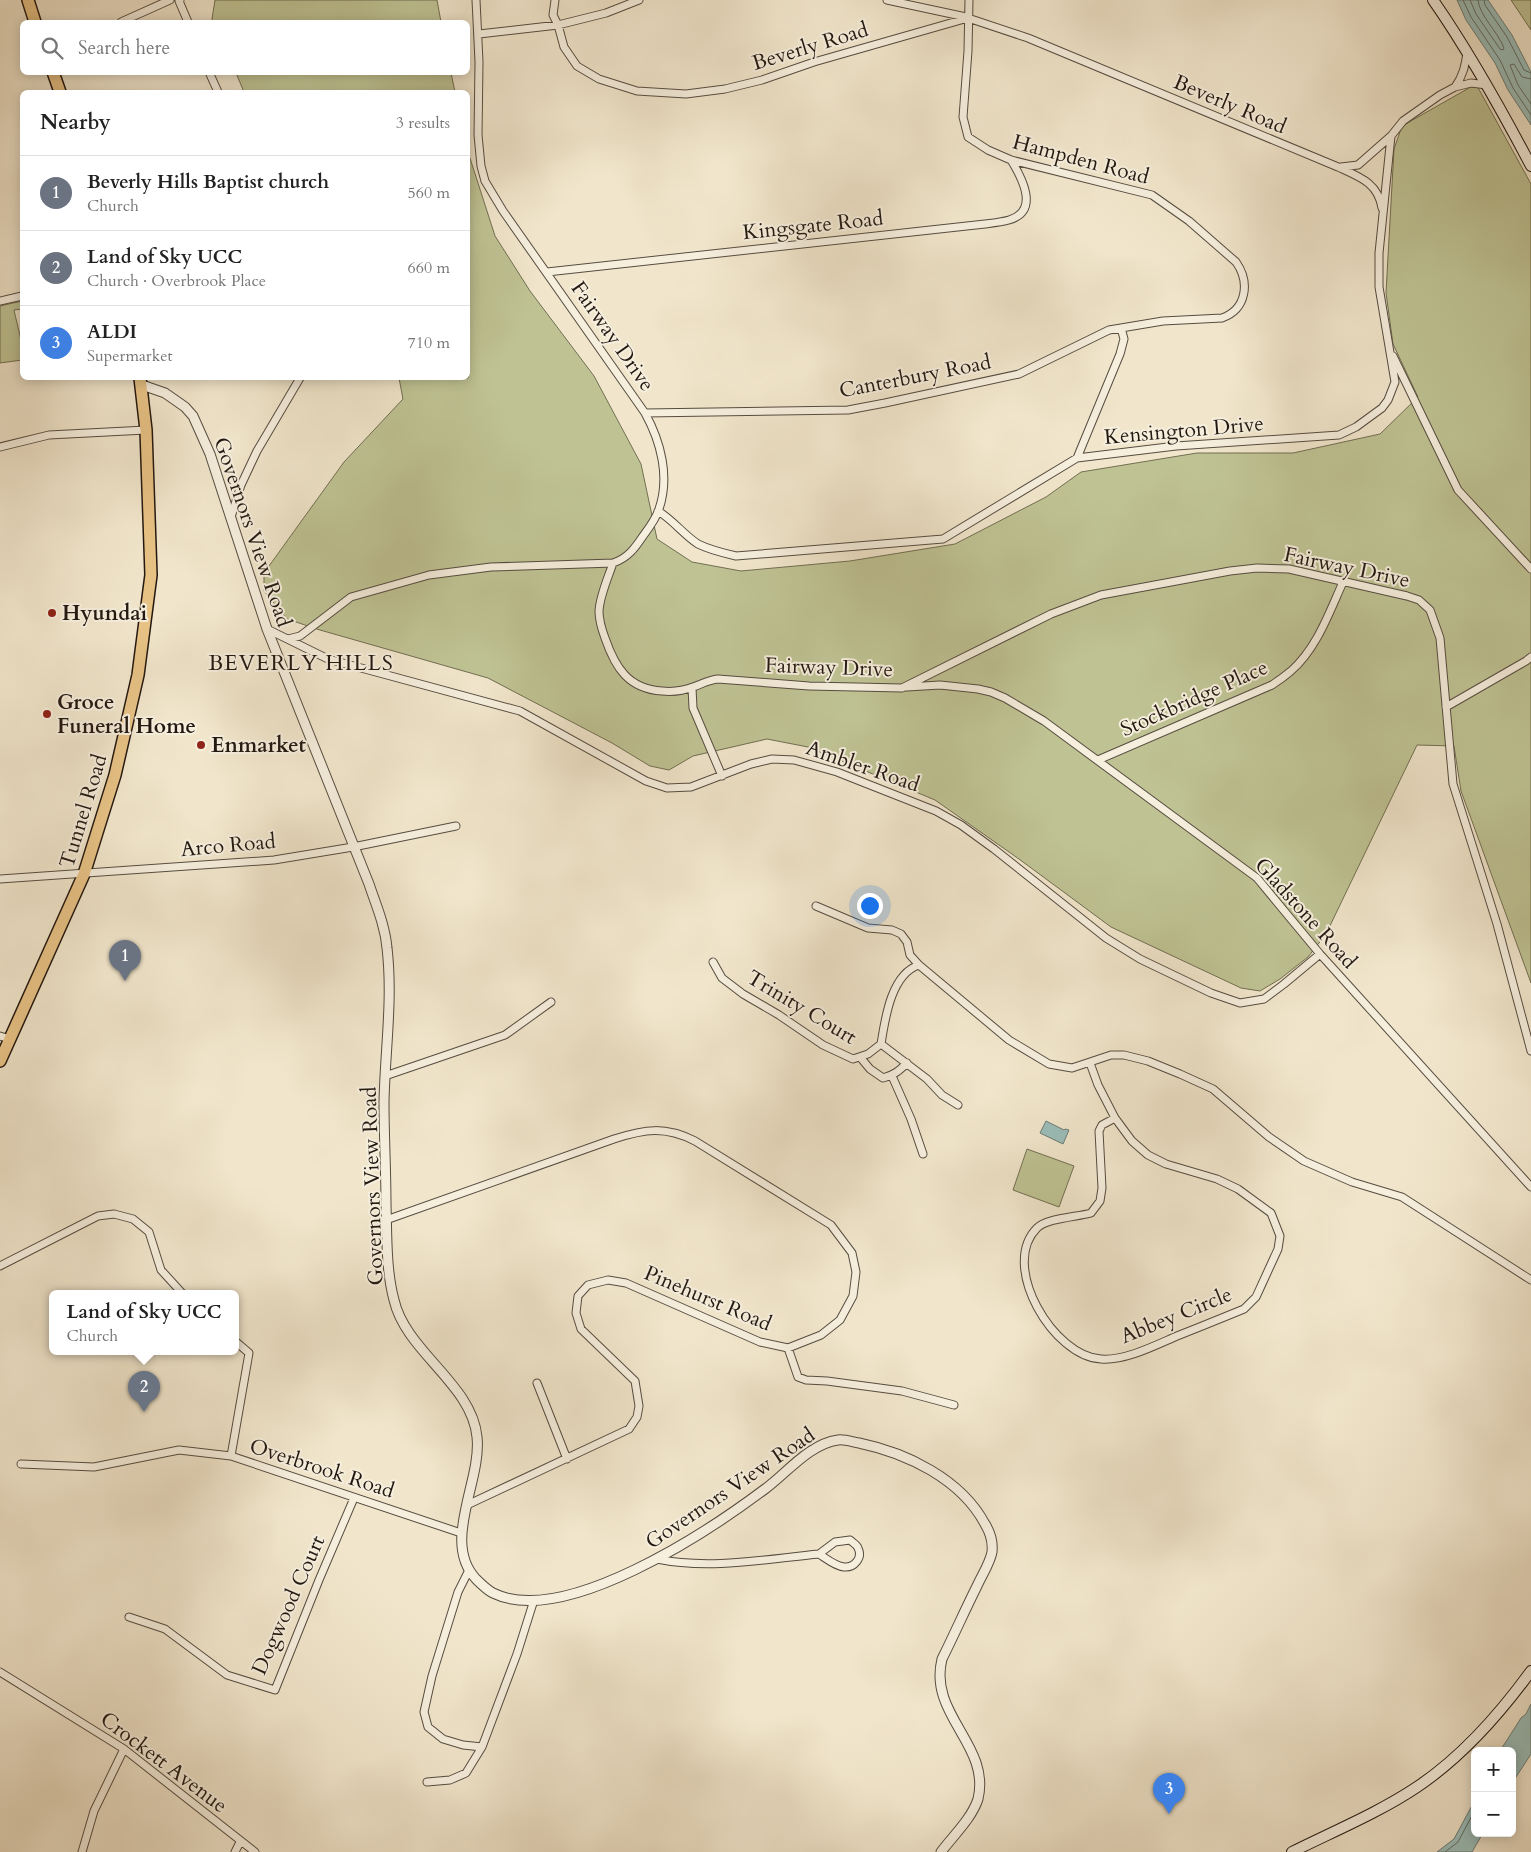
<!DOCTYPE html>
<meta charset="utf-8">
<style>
body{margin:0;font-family:Cardo,serif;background:#f6f6f6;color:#222}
.controls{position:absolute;right:15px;bottom:15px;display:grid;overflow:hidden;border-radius:8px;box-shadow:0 2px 12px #0003}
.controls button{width:45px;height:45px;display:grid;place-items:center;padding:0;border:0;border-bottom:1px solid #e0e0e0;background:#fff;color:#222;font:25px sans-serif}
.you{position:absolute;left:869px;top:905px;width:18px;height:18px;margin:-12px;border:4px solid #fff;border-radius:50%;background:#1a73e8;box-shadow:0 0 0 8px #1a73e833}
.badge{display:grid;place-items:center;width:32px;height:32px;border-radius:50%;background:#8f2418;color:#fff;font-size:16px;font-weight:700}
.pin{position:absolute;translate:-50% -41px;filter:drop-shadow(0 1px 2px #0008)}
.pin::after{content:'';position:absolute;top:26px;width:18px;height:15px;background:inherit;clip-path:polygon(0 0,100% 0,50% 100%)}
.popup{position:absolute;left:49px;top:1290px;width:190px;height:65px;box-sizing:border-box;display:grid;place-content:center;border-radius:8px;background:#fff;filter:drop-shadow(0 1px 4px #0005);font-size:16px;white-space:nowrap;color:#767676}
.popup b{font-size:19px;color:#222}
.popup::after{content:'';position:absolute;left:50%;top:100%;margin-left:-10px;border:10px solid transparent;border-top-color:#fff}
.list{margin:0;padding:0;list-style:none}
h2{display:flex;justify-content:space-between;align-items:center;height:65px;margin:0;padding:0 20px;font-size:21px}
h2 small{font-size:16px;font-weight:400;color:#767676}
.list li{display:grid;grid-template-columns:32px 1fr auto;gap:15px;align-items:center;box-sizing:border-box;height:75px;padding:0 20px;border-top:1px solid #e0e0e0}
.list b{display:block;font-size:19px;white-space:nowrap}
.list p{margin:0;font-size:16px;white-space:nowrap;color:#767676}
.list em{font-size:16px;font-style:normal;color:#767676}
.icon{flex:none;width:28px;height:28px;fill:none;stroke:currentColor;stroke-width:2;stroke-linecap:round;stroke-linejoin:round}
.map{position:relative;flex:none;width:1531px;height:1852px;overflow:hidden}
.search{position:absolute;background:#fff;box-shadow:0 2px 12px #0003;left:20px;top:20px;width:450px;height:55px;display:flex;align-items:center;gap:12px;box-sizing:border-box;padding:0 18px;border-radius:8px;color:#767676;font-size:19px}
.panel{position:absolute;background:#fff;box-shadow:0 2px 12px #0003;left:20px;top:90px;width:450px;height:290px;border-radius:8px}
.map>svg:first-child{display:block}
</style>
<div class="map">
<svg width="1531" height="1852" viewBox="0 0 1531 1852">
<rect width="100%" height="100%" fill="#f1e6cc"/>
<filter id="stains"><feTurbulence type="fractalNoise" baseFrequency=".004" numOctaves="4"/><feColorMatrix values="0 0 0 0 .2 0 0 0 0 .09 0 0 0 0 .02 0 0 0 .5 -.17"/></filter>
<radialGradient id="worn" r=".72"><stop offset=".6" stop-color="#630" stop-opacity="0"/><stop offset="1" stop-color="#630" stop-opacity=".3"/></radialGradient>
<path fill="#bfc394" stroke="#716e52" d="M215,0H437L441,22H213L212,19Z
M1511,0H1531V30Z
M236,73H451L455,92H244Z
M1476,84L1531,184V983L1461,791L1454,746L1417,745L1326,934L1308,957L1280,979L1260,991L1241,988L1111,927L1019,859L935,800L808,747L767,739L693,756L669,770L650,766L612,743L488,678L320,630L287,619L264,591V573L344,462L403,399L399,378H468V152L495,236L530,291L594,376L641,464L657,539L692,562L741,571L850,561L955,544L1046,497L1081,472L1197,453H1293L1380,434L1418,397L1393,344L1386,293L1394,149L1402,126Z
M22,301V309L14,310C18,329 23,341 22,360L0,363V306Z
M1027,1149L1074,1166L1059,1207L1013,1190Z"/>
<path fill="#9bbfbb" stroke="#6b7c77" d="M1457,0H1488L1512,35L1531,72V125L1508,90L1495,63L1466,20Z
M1046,1121L1064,1130L1065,1129L1069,1130L1063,1144L1040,1133Z
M1531,1704V1754L1512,1783V1751H1500L1521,1718L1526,1714Z
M1475,1800V1833H1483L1472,1852H1437L1454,1839Z"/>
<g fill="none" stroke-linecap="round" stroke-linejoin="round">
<path stroke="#5f6c66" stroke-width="1" d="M1463,0L1471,17L1500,60L1513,88L1531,115
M1470,0L1476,14L1500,49L1503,50L1504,48C1498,32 1479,15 1478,0
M1484,0L1485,5L1507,37L1524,70L1531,73
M1531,79L1522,77L1514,64L1510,65L1518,85L1531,104
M1445,1852L1458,1842L1475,1810"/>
<defs>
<path id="minor" d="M180,0L179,1L188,22
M476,0L479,62L478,135L481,166L485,181L503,211L645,413C661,442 670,477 659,509C656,519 649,528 643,536C635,548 628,558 613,563C608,578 600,595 599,611C599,620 602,630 605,638C615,667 628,689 662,691C672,692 683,691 693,687C702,684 708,680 718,679L809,686L902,688L1051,614L1101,595L1230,571L1257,568L1289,569L1407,596L1419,600L1430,610L1440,638L1453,784L1497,924L1531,1051
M555,0L553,15L558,25L564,47L577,66L599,79L637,91L686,94L725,89L762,80L814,62L968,18L1028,38L1338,167C1360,177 1378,183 1382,208
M887,0L966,17
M121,22L170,0
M479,34L558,25L606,13L639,0
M209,72L218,92
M1455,87C1463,76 1465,66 1467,53
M1341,167L1358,165L1391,136
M547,272L985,224C993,223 1002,222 1009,220C1040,211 1022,178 1011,160
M0,301L22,296
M1393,356L1458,490L1531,569
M645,413L848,410L885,403L1019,374L1109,330L1163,321L1222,318C1247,309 1250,282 1236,262L1189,221L1152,195L1011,160L988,150L968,137L963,117L968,51L969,0
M0,447L49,435L146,430
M1077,458L1120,354L1124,339L1121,328
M658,511C673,520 684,535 698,544C710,550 723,553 736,556L943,539L1077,458L1176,446L1339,435L1356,427L1382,408L1388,400L1395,382L1379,287V253L1391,136L1403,121L1440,95L1455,87L1471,83L1487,85
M231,517L241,485L257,451L300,378
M267,629L328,659L520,711L646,781L667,788L691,787L751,764L772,759L794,760L837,772L936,811L961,825L994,849L1106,938L1140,959L1211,993L1240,1003L1264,999L1284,984L1320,954
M288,639L300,636L351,597L429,575L491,567L613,563
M907,687L940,685L978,689L991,692L1005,698L1044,721L1257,878L1320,954L1531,1187
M692,688L693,708L722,776
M1446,707L1526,661L1531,657
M1098,760L1272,685C1278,681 1285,676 1291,671C1317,648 1329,613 1343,582
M0,879L274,860L353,847L456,826
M816,906L868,928L892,930L901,934L907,942L910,955L919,965L1009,1040L1049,1064L1072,1068L1111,1055H1124L1148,1061L1180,1074L1213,1089L1269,1137L1304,1161L1352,1182L1402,1197L1531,1280
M713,962L722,978L743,994L779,1015L823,1045L853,1059L868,1054L881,1044
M919,965C891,974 885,1019 881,1044L927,1079L942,1095L958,1105
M0,1036L10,1039
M860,1057L870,1069L883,1078C894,1075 899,1071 907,1063
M1090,1063L1098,1085L1115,1118
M385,1076L505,1035L551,1002
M892,1076L911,1119L923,1154
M1115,1118L1132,1141L1148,1155L1166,1164L1217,1179L1238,1189L1271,1213L1280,1236L1278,1249L1256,1297L1244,1309C1222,1318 1200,1327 1177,1336C1156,1345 1125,1361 1101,1359C1054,1357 999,1266 1037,1228C1047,1218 1077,1217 1091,1213L1100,1201L1102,1188L1099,1131L1102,1125Z
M386,1220L614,1139C645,1129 665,1126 695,1141L831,1225L852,1253L856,1272L853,1296L840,1320L821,1335L788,1348L760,1342L626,1283L608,1280L588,1285L578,1296L576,1313L581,1329L635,1381L639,1406L637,1417L629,1429L467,1505
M0,1266L98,1216L114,1214L133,1219L149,1232L161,1270L182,1293
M788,1348L798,1377L806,1380L827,1381L902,1391L954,1405
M537,1383L567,1459
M231,1456L249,1353L235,1341
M21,1464L94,1467L179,1450L231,1456L461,1533
M657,1559C710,1570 766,1559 819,1554C827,1559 835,1566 844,1567C854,1568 863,1558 858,1548C857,1545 853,1543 850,1540L835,1542L819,1554
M469,1570L458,1592L432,1676L424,1712L428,1727L443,1739L463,1745L482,1747
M129,1617L165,1629L227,1675L275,1690L319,1580L354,1498
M0,1672L124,1749L255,1852
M427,1782L450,1780L466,1773L482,1747L517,1654L534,1600
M82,1852L94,1811L124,1749
M235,1852L240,1842"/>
<path id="tertiary" d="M142,385L165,393L185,407L193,416L210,454L267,629L369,884C376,905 385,925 387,948C393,999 385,1051 384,1102C384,1136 386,1171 386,1205C387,1237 386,1270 394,1300C406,1352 472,1384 477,1437C482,1481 441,1542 476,1579C481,1584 487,1590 493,1593C564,1628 709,1531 765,1489C787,1473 809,1444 838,1440C844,1439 853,1442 859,1443C907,1453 961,1479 985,1524C990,1532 993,1542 992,1552C990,1563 982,1575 977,1586C965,1610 954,1635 942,1659C928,1715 991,1745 978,1799C972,1818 953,1836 941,1852"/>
<path id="secondary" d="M1433,0C1470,53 1501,109 1531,166
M1292,1852C1332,1832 1380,1812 1417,1787C1462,1757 1499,1715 1531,1671"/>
<path id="primary" d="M28,0L35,22
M53,72L60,92
M0,1061L84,874L115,775L138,675L151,575L146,430L140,378"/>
</defs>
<use href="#minor" stroke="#564c40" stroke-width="9"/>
<use href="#tertiary" stroke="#564c40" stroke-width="11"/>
<use href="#secondary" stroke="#231811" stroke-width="12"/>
<use href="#primary" stroke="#231811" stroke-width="14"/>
<use href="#minor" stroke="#f6efde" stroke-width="7"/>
<use href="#tertiary" stroke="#f6efde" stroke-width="9"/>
<use href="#secondary" stroke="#f6efde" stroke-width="10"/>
<use href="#primary" stroke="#e8c386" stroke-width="11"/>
</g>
<g fill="#8f2418" stroke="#f6efde" stroke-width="2">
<circle cx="52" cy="613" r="5"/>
<circle cx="47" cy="714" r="5"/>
<circle cx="201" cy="745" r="5"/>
</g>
<g text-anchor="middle" stroke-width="4" stroke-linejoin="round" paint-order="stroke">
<g font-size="21" fill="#231811" stroke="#f6efde">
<text transform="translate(810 46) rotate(-17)" y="7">Beverly Road</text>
<text transform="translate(1230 104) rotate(23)" y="7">Beverly Road</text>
<text transform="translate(1081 159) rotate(15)" y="7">Hampden Road</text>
<text transform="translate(813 225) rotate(-6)" y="7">Kingsgate Road</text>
<text transform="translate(613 336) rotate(55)" y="7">Fairway Drive</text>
<text transform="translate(915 376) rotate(-11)" y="7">Canterbury Road</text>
<text transform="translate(1184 430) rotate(-5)" y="7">Kensington Drive</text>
<text transform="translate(253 532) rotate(71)" y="7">Governors View Road</text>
<text transform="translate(1347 567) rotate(12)" y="7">Fairway Drive</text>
<text transform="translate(829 667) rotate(2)" y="7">Fairway Drive</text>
<text transform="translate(1194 698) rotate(-24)" y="7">Stockbridge Place</text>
<text transform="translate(863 766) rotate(19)" y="7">Ambler Road</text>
<text transform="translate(83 811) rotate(-73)" y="7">Tunnel Road</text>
<text transform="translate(228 845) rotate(-5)" y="7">Arco Road</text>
<text transform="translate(1306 913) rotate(48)" y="7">Gladstone Road</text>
<text transform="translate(802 1007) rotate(31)" y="7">Trinity Court</text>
<text transform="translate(372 1186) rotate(-92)" y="7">Governors View Road</text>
<text transform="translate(708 1298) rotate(23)" y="7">Pinehurst Road</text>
<text transform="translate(1176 1315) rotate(-22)" y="7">Abbey Circle</text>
<text transform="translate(322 1468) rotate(18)" y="7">Overbrook Road</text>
<text transform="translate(730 1488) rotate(-34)" y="7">Governors View Road</text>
<text transform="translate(288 1605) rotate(-66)" y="7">Dogwood Court</text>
<text transform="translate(164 1762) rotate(37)" y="7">Crockett Avenue</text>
</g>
<g font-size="21" font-weight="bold" fill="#231811" stroke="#f6efde" text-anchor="start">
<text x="62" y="620">Hyundai</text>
<text x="57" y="709">Groce<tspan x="57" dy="24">Funeral Home</tspan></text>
<text x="211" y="752">Enmarket</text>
</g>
<g font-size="22" letter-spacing="1" fill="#231811" stroke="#f6efde">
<text x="301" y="670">BEVERLY HILLS</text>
</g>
</g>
<rect width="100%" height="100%" filter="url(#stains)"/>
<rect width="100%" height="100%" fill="url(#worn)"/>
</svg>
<div class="controls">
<button>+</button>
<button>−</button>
</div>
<div class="you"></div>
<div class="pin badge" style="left:125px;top:981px;background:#6b7280">1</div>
<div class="pin badge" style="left:144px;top:1412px;background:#6b7280">2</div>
<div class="popup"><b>Land of Sky UCC</b>Church</div>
<div class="pin badge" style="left:1169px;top:1814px;background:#3f7fe0">3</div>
<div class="search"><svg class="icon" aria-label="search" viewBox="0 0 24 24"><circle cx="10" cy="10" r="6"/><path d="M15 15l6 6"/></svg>Search here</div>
<section class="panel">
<h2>Nearby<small>3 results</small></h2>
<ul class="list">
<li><span class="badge" style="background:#6b7280">1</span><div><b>Beverly Hills Baptist church</b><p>Church</p></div><em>560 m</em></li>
<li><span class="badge" style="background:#6b7280">2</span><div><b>Land of Sky UCC</b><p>Church · Overbrook Place</p></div><em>660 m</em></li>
<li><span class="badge" style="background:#3f7fe0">3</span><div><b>ALDI</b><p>Supermarket</p></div><em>710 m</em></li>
</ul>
</section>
</div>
